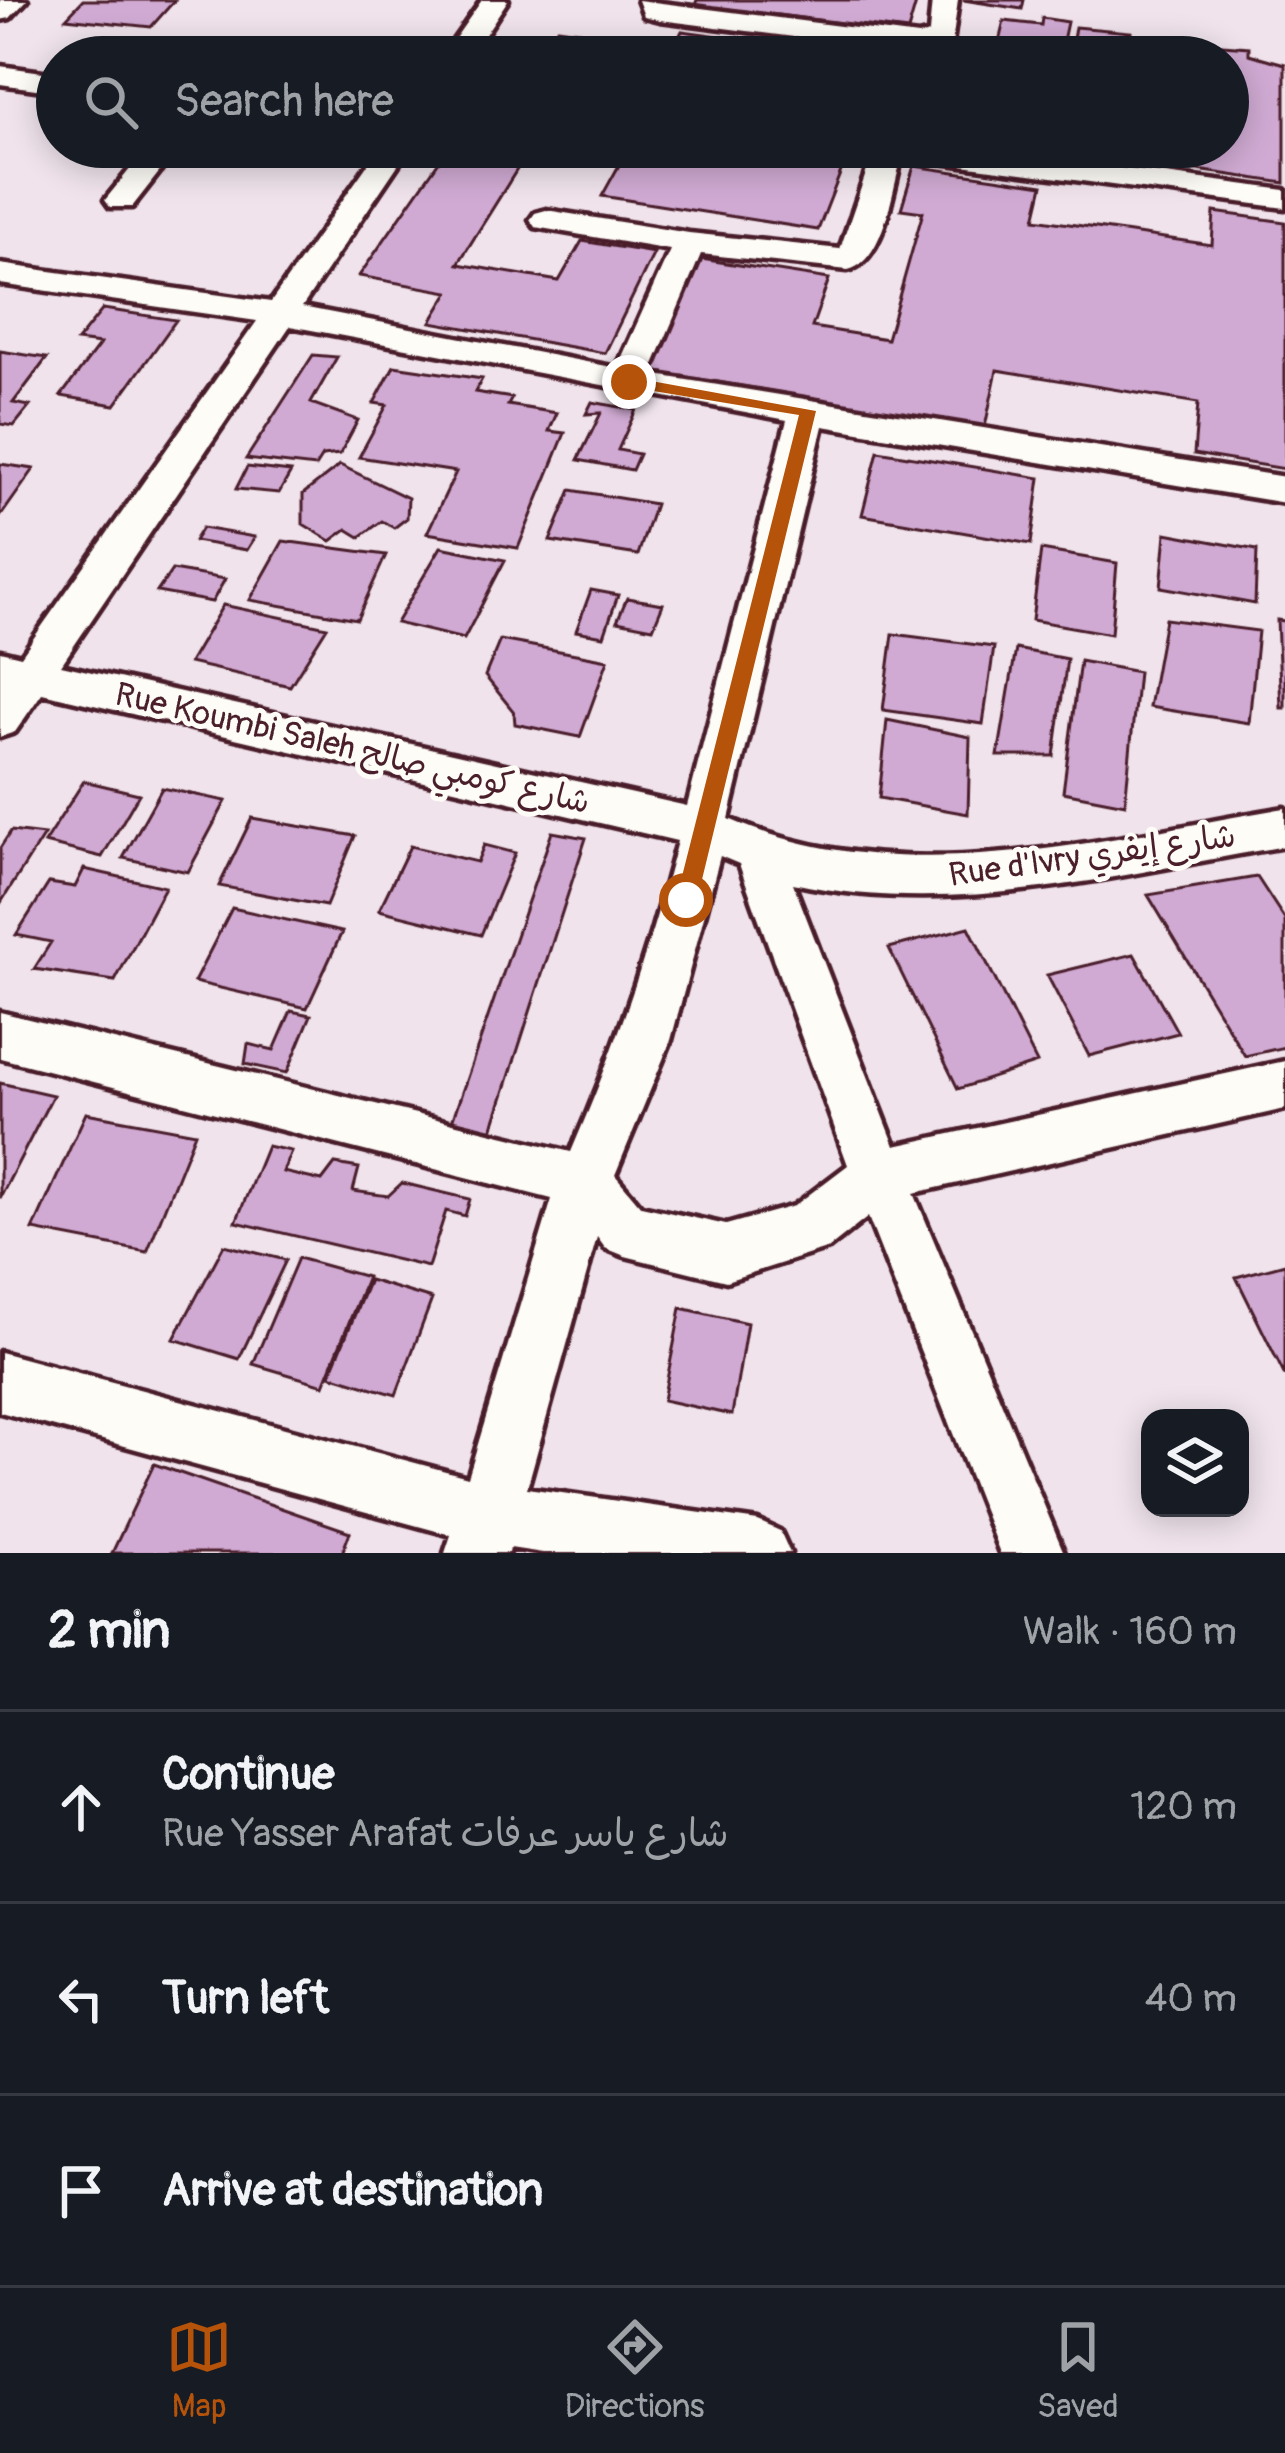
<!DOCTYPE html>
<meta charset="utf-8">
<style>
body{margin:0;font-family:Pangolin,"Playpen Sans Arabic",sans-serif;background:#20242c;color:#f1f3f6}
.controls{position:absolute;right:36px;bottom:36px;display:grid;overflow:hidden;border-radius:24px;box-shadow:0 6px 30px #0003}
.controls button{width:108px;height:108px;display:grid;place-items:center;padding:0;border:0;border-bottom:3px solid #363941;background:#171b24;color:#f1f3f6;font:60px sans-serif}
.stop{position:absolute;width:36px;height:36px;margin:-27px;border:9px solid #b45309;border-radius:50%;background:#fff}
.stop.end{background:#b45309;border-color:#fff;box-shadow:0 3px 12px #0008}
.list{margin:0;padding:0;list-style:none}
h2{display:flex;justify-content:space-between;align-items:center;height:156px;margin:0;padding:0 48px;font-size:51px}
h2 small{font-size:39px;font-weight:400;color:#9ea1a6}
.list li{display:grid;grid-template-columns:78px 1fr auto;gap:36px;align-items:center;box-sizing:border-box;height:192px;padding:0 48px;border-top:3px solid #363941}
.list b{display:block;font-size:45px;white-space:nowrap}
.list p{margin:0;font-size:39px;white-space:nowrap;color:#9ea1a6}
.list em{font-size:39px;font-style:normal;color:#9ea1a6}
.icon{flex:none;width:66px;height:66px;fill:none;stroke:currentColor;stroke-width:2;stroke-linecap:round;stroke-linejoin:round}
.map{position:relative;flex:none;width:1285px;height:1553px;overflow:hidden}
.search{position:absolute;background:#171b24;box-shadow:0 6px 30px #0003;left:36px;right:36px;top:36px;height:132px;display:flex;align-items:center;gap:30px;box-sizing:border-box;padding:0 42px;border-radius:66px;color:#9ea1a6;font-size:45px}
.sheet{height:732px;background:#171b24}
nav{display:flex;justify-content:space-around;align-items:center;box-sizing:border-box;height:168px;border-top:3px solid #363941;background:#171b24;font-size:33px;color:#9ea1a6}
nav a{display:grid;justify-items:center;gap:6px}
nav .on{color:#b45309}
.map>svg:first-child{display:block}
</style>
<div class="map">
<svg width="1285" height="1553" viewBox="0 0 1285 1553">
<rect width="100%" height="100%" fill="#f0e3ec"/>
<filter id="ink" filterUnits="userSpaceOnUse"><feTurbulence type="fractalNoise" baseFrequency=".00833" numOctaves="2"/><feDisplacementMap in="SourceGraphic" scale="24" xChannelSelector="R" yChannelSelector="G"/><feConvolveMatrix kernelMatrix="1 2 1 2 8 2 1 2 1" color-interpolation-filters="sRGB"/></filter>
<g filter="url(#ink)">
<path fill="#d0aad3" stroke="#4a1f2b" stroke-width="3" d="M83,0H175L151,27L66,18Z
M697,0H917L908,31L695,5Z
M963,0H1024L1022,9Z
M1042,18L1067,22L1061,50L999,42L1004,21L1041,25Z
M1075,27L1131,32L1128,54L1141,57L1070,56Z
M557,28L608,35L602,47L644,52L648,45L673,49L682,31L741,39L732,57H539Z
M789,40L918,56L842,52L840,57H781Z
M1147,42L1213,46L1212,57H1144Z
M1222,45L1249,47V54L1285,64V183L1124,159L1128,147H1228V57H1223Z
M449,147H531L458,264L559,281L582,241L654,253L605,353L431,322L449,292L359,276Z
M613,147H749L845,161L818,230L602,196L628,149Z
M914,166L1043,185L1035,219L1212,245L1214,212L1285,222V469L1194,454L1198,403L997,370L985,427L652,371L701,259L829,279L812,327L887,339L923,212L901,209Z
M103,309L176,320L115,405L61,396L100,344L77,341Z
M0,351L47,358L13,403L30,406L14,426L0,424Z
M313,355L337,357L311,403L358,420L340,454L322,456L315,467L246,459Z
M394,366L482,379L475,392L512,398L508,405L557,413L549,431L565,433L518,548L427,533L456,472L359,457L387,405L374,403Z
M592,402L636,410L618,450L639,454L632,470L578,460L601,413L586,414Z
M878,451L1040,478L1031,544L862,515Z
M0,464L34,469L0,517Z
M340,465L408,498L407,518L394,528L382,521L360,537L347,529L331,541L303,524V494Z
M247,467L291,472L279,493L236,489Z
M571,490L655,504L638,555L550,541Z
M202,528L255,537L247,550L194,541Z
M1166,533L1257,550L1255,604L1161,587Z
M283,541L386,555L357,619L250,600Z
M441,547L505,560L464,639L396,623Z
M1041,550L1117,563L1111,634L1032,620Z
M172,570L225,579L212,602L157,592Z
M591,590L618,595L604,636L576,631Z
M627,598L663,604L653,628L617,621Z
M223,605L327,627L290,686L189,663Z
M1165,619L1258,631L1249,723L1149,707Z
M1277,620L1285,621V708H1281Z
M893,634L994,647L983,724L883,710Z
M500,640L608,660L580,737L515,724L514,712L485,676Z
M1016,649L1067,659L1054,756H998Z
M1080,661L1138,672L1125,804L1063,792Z
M887,720L970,737L968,814L879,798Z
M84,781L139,794L102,857L44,843Z
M162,788L226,801L188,872L123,858Z
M252,818L355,836L326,906L219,886Z
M11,831L44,835L0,904V848Z
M552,832L586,838L491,1133L451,1124Z
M484,845L515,853L481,935L379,910L410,846L477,862Z
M84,869L165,887L115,981L34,969L51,942L16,935L49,883L75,887Z
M1257,877L1285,920V1047L1245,1056L1148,895Z
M232,908L342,932L307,1008L194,982Z
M969,927L1037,1063L958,1089L889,948Z
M1134,954L1178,1033L1089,1056L1047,975Z
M291,1011L311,1015L287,1073L245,1064L248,1044L274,1050Z
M0,1083L53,1095L0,1198Z
M86,1113L195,1133L147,1252L33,1230Z
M267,1146L291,1151L283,1172L322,1181L335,1164L359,1168L353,1191L388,1196L402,1183L470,1199L465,1216L446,1211L428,1267L236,1222Z
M224,1245L286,1260L239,1359L174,1339Z
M298,1258L367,1277L324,1385L253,1364Z
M1285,1264V1376L1236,1277Z
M369,1280L432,1299L396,1395L330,1375Z
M681,1308L747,1323L732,1415L663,1400Z
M154,1464L350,1532L342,1553H112Z"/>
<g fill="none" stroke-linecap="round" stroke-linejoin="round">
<defs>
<path id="minor" d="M0,0H27L10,18L0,20Z
M482,0H508L470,57H442Z
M638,0L918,36L929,33L932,0H958L952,44L920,53L660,20L644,16Z
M240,47L250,49L253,57H224Z
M0,66L57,74V92L0,84Z
M148,147H179L132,207H110L105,200Z
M380,147H410L302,307L617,368L670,250L535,227L530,220L535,213L546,210L689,233L840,249L875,147H964L1285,190V208L902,157C892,189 885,261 848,270L701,254L650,374L1285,477V503L823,426L729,819C904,895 1105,838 1285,808V846C1125,873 955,919 793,883L895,1146L1285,1061V1109L914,1193L1064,1553H1000L868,1217L829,1248L726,1281L625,1256L605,1248L597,1237L527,1488L758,1521L780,1531L790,1553H543L510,1548L509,1553H445L451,1535L0,1412V1352L468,1477L552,1199L0,1058V1012L571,1152C616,1048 649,951 677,841L42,693L15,732L0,737V651L21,656L257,321L0,284V264L271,302ZM290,326L787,420L687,806L61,665ZM720,856L739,864L848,1165L794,1206L726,1225L641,1206L615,1175L671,1040Z"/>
</defs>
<use href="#minor" stroke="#4a1f2b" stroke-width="9"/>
<use href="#minor" fill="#fdfcf7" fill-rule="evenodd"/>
</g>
</g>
<path fill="#b45309" d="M629,377L816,411L697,900L686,909L676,900L799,415L623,386V379Z"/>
<g text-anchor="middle" stroke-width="10" stroke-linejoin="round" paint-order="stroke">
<g font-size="33" fill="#4a1f2b" stroke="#fdfcf7">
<text transform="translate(353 747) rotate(13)" y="12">Rue Koumbi Saleh شارع كومبي صالح</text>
<text transform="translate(1092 854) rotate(-8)" y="12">Rue d'Ivry شارع إيفري</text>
</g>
</g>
</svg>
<div class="controls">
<button><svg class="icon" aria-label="layers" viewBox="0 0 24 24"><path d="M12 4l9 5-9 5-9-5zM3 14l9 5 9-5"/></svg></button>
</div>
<div class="stop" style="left:686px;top:900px"></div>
<div class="stop end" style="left:629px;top:382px"></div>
<div class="search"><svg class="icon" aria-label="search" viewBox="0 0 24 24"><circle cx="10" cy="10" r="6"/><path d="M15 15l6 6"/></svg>Search here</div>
</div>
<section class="sheet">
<h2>2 min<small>Walk · 160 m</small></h2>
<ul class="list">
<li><svg class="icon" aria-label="ahead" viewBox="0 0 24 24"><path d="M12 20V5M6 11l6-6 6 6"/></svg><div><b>Continue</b><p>Rue Yasser Arafat شارع ياسر عرفات</p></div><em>120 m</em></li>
<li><svg class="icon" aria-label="left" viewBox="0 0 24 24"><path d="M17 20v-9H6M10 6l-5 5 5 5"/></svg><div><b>Turn left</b></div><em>40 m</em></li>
<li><svg class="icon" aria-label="arrive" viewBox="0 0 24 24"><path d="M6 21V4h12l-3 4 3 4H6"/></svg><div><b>Arrive at destination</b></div></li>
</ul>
</section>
<nav>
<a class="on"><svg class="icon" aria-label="map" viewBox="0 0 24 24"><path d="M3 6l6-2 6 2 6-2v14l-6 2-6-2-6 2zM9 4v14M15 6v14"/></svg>Map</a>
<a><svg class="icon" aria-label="directions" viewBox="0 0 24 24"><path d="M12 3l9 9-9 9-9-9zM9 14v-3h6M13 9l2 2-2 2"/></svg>Directions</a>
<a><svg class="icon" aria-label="saved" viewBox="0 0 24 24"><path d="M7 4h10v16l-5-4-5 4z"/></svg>Saved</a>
</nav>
